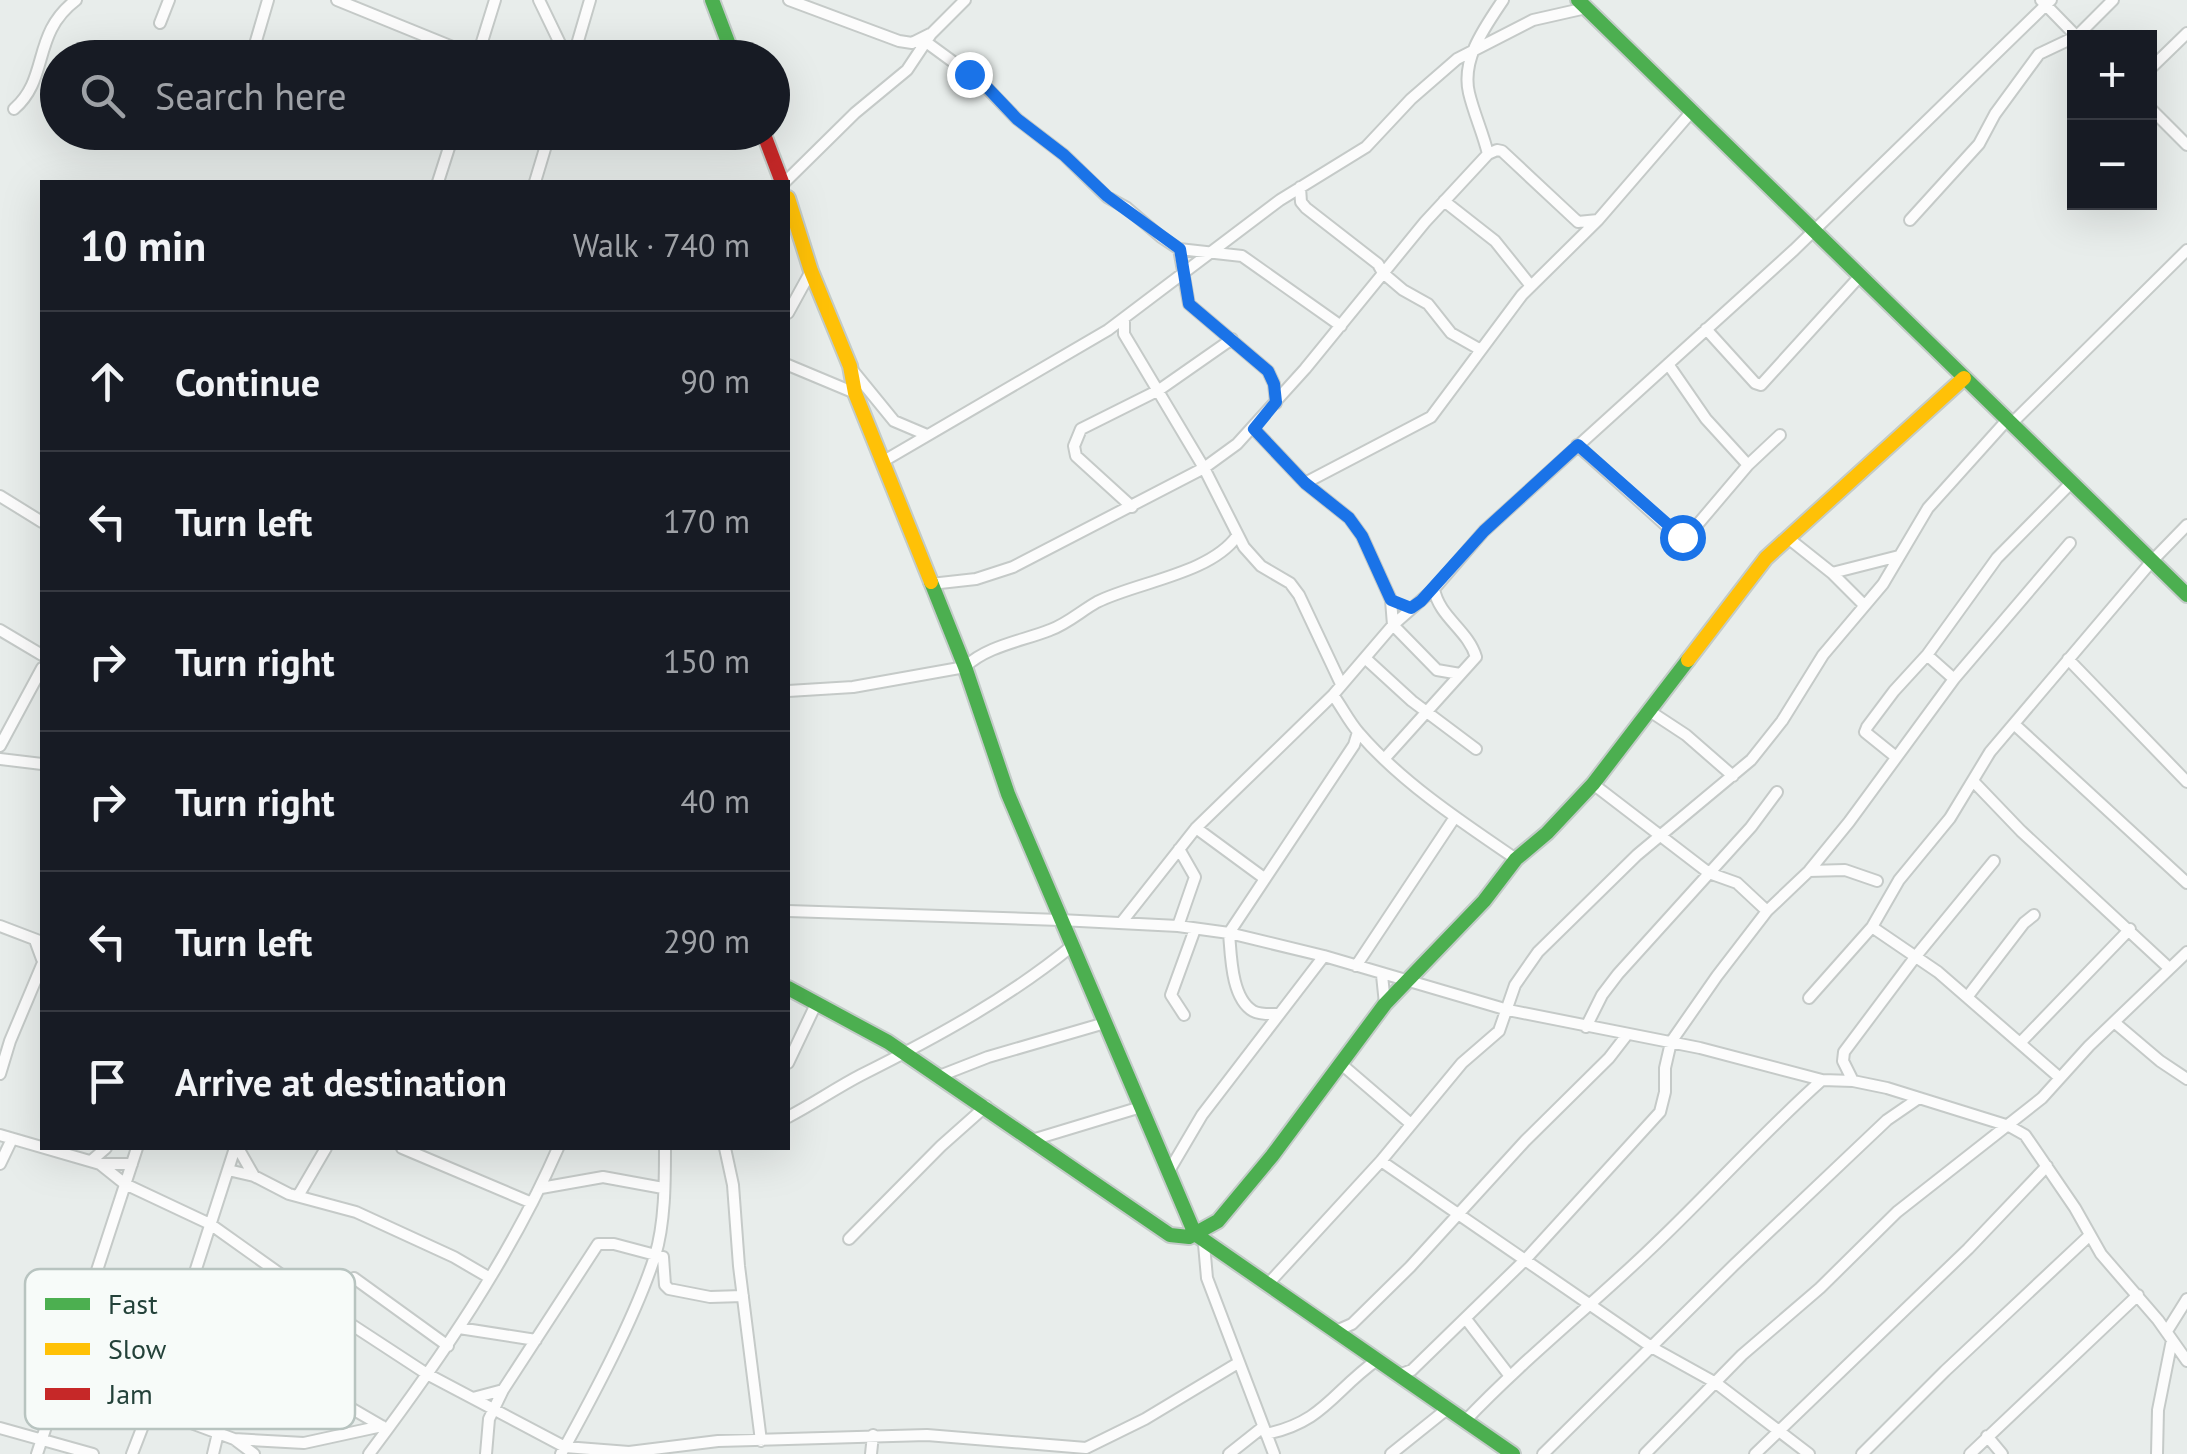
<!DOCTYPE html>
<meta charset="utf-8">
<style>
body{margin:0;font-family:"PT Sans",sans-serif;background:#242831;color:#f1f3f6}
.controls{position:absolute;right:30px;top:30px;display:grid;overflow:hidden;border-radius:0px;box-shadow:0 10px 40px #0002}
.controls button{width:90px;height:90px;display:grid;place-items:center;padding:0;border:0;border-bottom:2px solid #363941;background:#171b24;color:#f1f3f6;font:50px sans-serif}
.stop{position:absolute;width:30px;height:30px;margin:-22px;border:8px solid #1a73e8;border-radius:50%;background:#fff}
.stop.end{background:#1a73e8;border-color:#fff;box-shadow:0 2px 10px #0008}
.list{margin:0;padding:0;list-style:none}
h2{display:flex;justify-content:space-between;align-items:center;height:130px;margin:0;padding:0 40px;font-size:42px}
h2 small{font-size:32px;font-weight:400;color:#9ea1a6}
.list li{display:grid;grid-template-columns:65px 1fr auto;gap:30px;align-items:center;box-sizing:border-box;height:140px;padding:0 40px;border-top:2px solid #363941}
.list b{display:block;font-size:38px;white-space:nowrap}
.list em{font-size:32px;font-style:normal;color:#9ea1a6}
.icon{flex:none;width:55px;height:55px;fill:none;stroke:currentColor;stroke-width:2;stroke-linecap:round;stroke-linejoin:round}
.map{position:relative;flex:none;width:2187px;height:1454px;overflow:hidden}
.search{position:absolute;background:#171b24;box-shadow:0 10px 40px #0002;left:40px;top:40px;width:750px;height:110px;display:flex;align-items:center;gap:25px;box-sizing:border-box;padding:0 35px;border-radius:55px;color:#9ea1a6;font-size:38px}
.panel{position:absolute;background:#171b24;box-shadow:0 10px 40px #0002;left:40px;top:180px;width:750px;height:970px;border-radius:0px}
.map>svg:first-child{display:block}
</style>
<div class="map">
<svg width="2187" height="1454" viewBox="0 0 2187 1454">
<rect width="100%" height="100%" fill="#e8edeb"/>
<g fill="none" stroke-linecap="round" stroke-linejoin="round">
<defs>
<path id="street" d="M337,0L477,57
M539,0L567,58
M789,0L899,41L912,43L930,34
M2041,0L2078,38
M160,23L169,0
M926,42L982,83L1017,119L1064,155L1107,197L1127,208L1161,237L1179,249L1242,256L1341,326
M214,57L216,58
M251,58L268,0
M477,58L495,0
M573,58L590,0
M2150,69L2187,33
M2150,108L2187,145
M14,109C50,78 31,34 76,0
M1488,154C1483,133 1474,114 1469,93C1461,59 1485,27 1503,0
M438,182L454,132
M535,182L550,132
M785,182L855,113L907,70L931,34L965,0
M1300,187L1301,202L1306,208L1378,264L1383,273L1403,290L1428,304L1451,333L1481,350
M1444,201L1495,241L1531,286
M1910,220L1979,144L1995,114L2039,54L2077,36L2113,0
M1179,249L1189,304L1268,371L1274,384L1276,403
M788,313L811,271
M1124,318V334L1204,468L1244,547L1261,566L1290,583L1299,595L1341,684
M1706,329L1755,383L1761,385L1860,276
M1668,364L1706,419L1748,465
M788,365L855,393
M854,372L894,421L927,435
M2012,423L2187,250
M1254,429L1305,483L1349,518L1362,536L1391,600L1393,625L1437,670L1460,674
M1577,445L1670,529L1687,537L1748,465L1780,435
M882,462L1108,330L1280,200L1366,147L1411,99L1457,59L1533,20L1586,8
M1305,483L1431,417L1522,295L1598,220L1693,110
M0,496L42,522
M1132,507L1076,456L1074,446L1081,429L1159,390L1232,339
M1788,538L1832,573L1863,604
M1832,573L1899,556
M931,584L976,579L1013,567L1204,468L1237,444L1305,369L1425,222L1488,154L1497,150L1502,151L1578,222L1598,220
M0,630L42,655
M1927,655L1954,679
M1365,658L1412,701L1476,749
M2068,659L2187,782
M788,691L853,687L965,667C987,646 1022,641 1050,630C1067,624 1081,611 1097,602C1137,582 1210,574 1237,536
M1333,695C1342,707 1349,722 1359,733C1401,782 1463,823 1516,859
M1648,710L1686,735L1733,776
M2014,724L2187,883
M0,746L42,668
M1896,757L1865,732L1867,727L1894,691L1927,655L1997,558L2072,482
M1385,758L1476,657C1468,630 1439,617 1434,589
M0,759L42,764
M1973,781L2021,831L2169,968
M1593,784L1709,873L1737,883L1767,911
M1196,828L1264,878
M1809,871L1845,870L1877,881
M788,911L1060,920L1178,926L1229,933L1324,956L1508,1010L1700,1048L1822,1080L1853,1081L1887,1088L2009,1126L2025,1135L2075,1208L2101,1254L2158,1320L2187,1361
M1121,923L1196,828L1333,695L1393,625L1434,589L1484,531L1794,250L2051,0
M0,926L42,942
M1178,926L1195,877L1179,849
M1872,927L1938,972L2060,1078
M35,940L42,959
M1356,966L1455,817
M1382,975L1385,1004
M1968,996L2024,923L2034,915
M1809,998L1872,927L1899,880L1950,818L1990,752L2152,561L2187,525
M1278,1014C1270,1014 1260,1015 1253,1011C1231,998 1231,955 1229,933L1354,745L1358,732
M1184,1015L1171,995L1195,929
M2114,1022L2160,1061L2187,1079
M1586,1027L1602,995L1618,974L1751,827L1777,792
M2021,1042L2130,929
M788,1063L817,1002
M1340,1063L1411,1124
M0,1074L10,1041L42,965
M942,1075L988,1057L1105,1023
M1853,1081L1843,1061L1844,1052L1916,956L1994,861
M788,1117C813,1104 836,1088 861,1075C935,1038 1007,999 1072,946
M0,1135L100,1164H132
M1032,1140L1141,1107
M238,1148L254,1176
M402,1148L532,1203
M725,1148L733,1185L739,1266L761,1441
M91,1161L106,1148
M1381,1161L1653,1348L1716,1383L1809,1454
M0,1164L12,1139
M100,1164L125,1184L210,1224L349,1323L427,1374L565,1447L629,1452L718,1441L927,1435L1086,1448L1145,1419L1238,1363
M228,1170L254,1176L289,1194L356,1212L454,1257L490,1278
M1169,1171L1202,1115L1324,956
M541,1188L603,1177L663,1188
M298,1196L326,1148
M849,1239L941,1146L986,1106
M1204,1244L1207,1278L1274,1454
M354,1278L448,1346
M1268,1284L1381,1161L1462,1063L1499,1031L1515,985L1538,952L1637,855L1751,760L1782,721L1823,655L1883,584L1928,508L2008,419
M182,1310L380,1425
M1466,1319L1509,1375
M202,1322C217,1286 244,1280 280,1274
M459,1328L536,1340
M1336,1331L1352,1324L1410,1267L1525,1141L1609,1058L1626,1036
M2167,1331L2187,1299
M1399,1375L1412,1370L1525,1260L1660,1112L1665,1092V1068L1671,1042L1717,976L1767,911L1809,871L1849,822L1954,679L2070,543
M473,1398L503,1390
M151,1408L234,1439L254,1454
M1465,1421C1522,1361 1586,1310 1646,1253C1706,1197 1760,1135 1822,1080
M0,1428L93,1454
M1266,1434C1324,1422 1333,1391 1377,1360
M1987,1436L2002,1454
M234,1439L304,1443L382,1426
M37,1454L137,1148
M132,1454L158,1387L235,1148
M213,1454L218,1433
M369,1454C441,1358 510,1258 558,1148
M486,1454L489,1419L503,1390L598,1244H614L663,1257L665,1285L669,1289L710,1297L743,1296
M561,1454C593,1396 635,1318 655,1256C665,1223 665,1182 665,1148
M871,1454L873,1435
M1229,1454L1263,1427
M1391,1454L1447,1409
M1543,1454L1734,1265L1887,1120L1919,1098
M1645,1454L1742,1355L1820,1288L1897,1212L2042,1098L2089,1046L2187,952
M1755,1454L1968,1249L2047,1166
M1862,1454L1945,1371L2090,1235
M1970,1454L2138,1295
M2157,1454L2158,1410L2172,1340"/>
<path id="fast" d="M712,0L734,58
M1578,0L2187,595
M931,582L965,667L1008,794L1195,1234L1513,1454
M788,988L888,1042L1170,1235L1189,1237L1218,1221L1272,1156L1385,1004L1484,901L1516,859L1547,833L1593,784L1688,660"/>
<path id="slow" d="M788,198L811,271L850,366L855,393L931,582
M1688,660L1766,558L1964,378"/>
<path id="jam" d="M763,132L782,182"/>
</defs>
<use href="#street" stroke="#c5cac8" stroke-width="14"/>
<use href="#fast" stroke="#c3cbc8" stroke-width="18"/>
<use href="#slow" stroke="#c3cbc8" stroke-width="18"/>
<use href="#jam" stroke="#c3cbc8" stroke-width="18"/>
<use href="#street" stroke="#fcfcfc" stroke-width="10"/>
<use href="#fast" stroke="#4caf50" stroke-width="14"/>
<use href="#slow" stroke="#ffc107" stroke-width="14"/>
<use href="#jam" stroke="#c62828" stroke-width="14"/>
</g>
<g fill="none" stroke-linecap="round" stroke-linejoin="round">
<path stroke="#1a73e8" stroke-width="12" d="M969,74L982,82L1017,119L1064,155L1107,196L1180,249L1189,304L1268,371L1274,384L1276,402L1254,429L1305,483L1349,518L1362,536L1391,600L1411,608L1421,601L1484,531L1578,445L1682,537"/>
</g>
<rect x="25" y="1269" width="330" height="160" rx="15" fill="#f7fbf9" stroke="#b8c4c0" stroke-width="2.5"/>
<rect x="45" y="1298" width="45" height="12" fill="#4caf50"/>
<rect x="45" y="1343" width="45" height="12" fill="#ffc107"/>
<rect x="45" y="1388" width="45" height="12" fill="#c62828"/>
<g font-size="28" fill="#24423a">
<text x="108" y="1314">Fast</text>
<text x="108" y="1359">Slow</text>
<text x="108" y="1404">Jam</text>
</g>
</svg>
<div class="controls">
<button>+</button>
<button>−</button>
</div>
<div class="stop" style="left:1682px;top:537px"></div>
<div class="stop end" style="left:969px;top:74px"></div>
<div class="search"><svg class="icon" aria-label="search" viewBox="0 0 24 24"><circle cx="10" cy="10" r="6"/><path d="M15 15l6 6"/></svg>Search here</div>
<section class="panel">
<h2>10 min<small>Walk · 740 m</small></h2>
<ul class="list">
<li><svg class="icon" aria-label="ahead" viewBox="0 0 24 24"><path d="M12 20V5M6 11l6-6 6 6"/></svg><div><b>Continue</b></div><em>90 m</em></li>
<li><svg class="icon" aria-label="left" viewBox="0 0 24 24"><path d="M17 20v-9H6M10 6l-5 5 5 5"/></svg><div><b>Turn left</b></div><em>170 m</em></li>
<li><svg class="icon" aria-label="right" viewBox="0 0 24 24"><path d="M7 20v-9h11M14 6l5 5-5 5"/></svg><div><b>Turn right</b></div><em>150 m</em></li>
<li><svg class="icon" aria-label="right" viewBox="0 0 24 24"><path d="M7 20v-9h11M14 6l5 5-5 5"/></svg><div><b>Turn right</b></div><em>40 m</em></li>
<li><svg class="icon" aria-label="left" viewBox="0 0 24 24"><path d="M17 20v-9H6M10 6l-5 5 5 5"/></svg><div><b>Turn left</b></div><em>290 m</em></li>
<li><svg class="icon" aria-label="arrive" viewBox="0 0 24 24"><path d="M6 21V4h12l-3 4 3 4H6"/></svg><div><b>Arrive at destination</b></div></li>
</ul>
</section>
</div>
